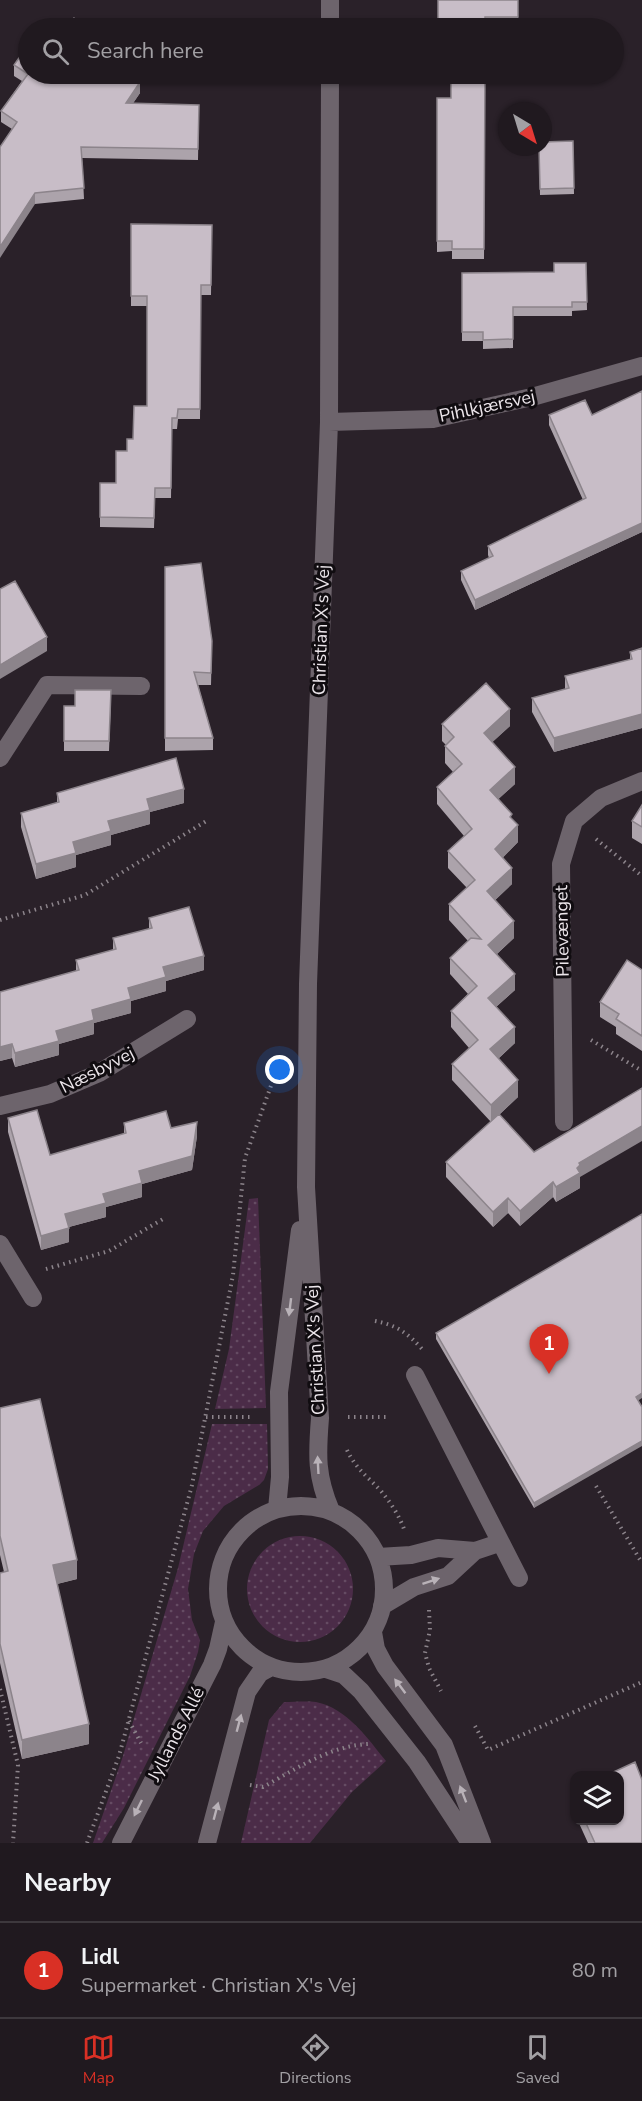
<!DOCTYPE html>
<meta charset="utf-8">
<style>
body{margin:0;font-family:"Nunito Sans",sans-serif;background:#2d262c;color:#f1f3f6}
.controls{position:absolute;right:18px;bottom:18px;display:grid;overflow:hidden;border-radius:12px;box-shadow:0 2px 4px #0004}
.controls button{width:54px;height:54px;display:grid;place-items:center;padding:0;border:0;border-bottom:2px solid #3d383d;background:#20191f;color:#f1f3f6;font:30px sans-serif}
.compass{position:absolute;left:498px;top:102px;width:54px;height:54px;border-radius:50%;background:#20191f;box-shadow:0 2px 4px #0004;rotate:142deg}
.you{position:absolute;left:280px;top:1070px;width:21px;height:21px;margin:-15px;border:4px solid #fff;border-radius:50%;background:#1a73e8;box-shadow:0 0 0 9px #1a73e833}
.badge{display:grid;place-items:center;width:39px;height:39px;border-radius:50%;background:#d93025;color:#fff;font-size:20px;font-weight:700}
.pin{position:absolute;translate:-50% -50px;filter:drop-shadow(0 2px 3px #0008)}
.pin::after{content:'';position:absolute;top:32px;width:21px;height:18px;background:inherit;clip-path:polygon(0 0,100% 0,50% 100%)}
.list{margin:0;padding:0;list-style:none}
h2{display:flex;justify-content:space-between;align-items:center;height:78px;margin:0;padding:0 24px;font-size:26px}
h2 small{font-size:20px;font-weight:400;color:#a2a0a4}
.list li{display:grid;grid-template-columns:39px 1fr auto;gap:18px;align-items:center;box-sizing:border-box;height:96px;padding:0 24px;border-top:2px solid #3d383d}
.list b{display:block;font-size:22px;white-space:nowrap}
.list p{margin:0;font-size:20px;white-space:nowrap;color:#a2a0a4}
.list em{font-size:20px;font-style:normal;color:#a2a0a4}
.icon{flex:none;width:33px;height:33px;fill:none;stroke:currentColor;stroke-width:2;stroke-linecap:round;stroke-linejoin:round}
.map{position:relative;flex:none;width:642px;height:1843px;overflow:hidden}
.search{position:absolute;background:#20191f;box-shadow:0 2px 4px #0004;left:18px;right:18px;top:18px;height:66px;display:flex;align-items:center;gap:15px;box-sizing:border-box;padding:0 21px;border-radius:33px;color:#a2a0a4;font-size:22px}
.sheet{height:174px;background:#20191f}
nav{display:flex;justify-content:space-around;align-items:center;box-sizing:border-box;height:84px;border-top:2px solid #3d383d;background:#20191f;font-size:16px;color:#a2a0a4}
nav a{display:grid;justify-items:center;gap:3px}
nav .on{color:#d93025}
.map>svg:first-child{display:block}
</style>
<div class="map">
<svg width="642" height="1843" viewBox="0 0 642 1843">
<defs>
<pattern id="grass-dots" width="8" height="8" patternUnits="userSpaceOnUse" patternTransform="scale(1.5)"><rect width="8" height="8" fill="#4b2c48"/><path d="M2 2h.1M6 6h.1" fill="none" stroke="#654b63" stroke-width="1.8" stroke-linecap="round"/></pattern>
</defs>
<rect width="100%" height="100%" fill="#2a2129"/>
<path fill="url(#grass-dots)" d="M258,1198L266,1408L215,1409L229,1349L249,1199Z
M212,1424H267L268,1469L264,1480L259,1485L224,1506L203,1531L194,1554L188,1589L192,1620L200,1640L198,1652L190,1676L124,1808L102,1843H93L123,1756L178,1568Z
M247 1589a53 53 0 1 1 106 0a53 53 0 1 1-106 0Z
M284,1702C294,1702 306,1701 316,1702C347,1708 368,1739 386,1761L352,1792L310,1843H241L269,1720Z"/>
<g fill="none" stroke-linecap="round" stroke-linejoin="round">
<path stroke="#8c848b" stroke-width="4" stroke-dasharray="1.5 4.5" stroke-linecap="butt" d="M596,839L642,876
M0,920L85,895L208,820
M591,1040L642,1071
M46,1269L109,1251L163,1219
M375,1321C396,1325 408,1333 422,1349
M206,1417H252
M348,1417H389
M347,1450C356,1469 368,1477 381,1491C390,1502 399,1515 404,1529
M596,1486L642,1563
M429,1610L430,1630L425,1653L429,1668L441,1691
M0,1689L18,1765L13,1843
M129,1721L141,1743
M475,1726L488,1750L642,1682
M250,1785L263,1787C296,1769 329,1746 368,1744
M87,1843L119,1756L192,1485L233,1275L245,1158L277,1069"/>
<path stroke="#6d646c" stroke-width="18" d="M330,28V0
M330,74L329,422L308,984L306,1187L320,1418C317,1455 316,1476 331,1511
M329,422L433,419L532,397L642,366
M0,758L47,685L141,686
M0,1106L50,1094L99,1073L187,1019
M564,1122L561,864L574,821L601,798L642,781
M0,1244L33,1298
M415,1375L519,1578
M218 1589a83 83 0 1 1 166 0a83 83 0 1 1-166 0Z
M277,1509L280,1477L279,1392L300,1230
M378,1557L411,1555L438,1548L475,1551
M382,1606L414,1587L448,1576L475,1551L499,1543
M373,1632L376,1649L385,1666L444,1745L482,1843
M326,1669L344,1675L361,1691L417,1762L470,1843
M121,1843L212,1665L218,1649L224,1622
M207,1843L247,1692L260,1673L271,1667"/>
</g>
<path fill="#aca3ab" d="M438,0H518V28H485Z
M14,65L140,93L133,103L199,105L198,160L82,158L84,199L35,204L12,129L1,122V111L22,81L14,76Z
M485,74L484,259H452V251L437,252V98H451Z
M573,141L574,194L540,195L539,147Z
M131,224L212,225L211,295H201L200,419H178L177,429H172L171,498H155L154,528L100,527V483H116L127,451L133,439L147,406V306H131Z
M586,263L587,310L572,311V316H513V348L483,349V341H462V273L554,272Z
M549,415L642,532L475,610L461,580V571L489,558L488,555V546L583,500L549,425Z
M165,567L212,641L211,685H198L213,738V750L165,751Z
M642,648V728L554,752L532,712V698L565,689V676L630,660V652Z
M111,700L109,751H64V706H75Z
M442,724L510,726L492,742L515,784L498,799L512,819L518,842L503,857L512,884L495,900L514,938L497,954L515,990L496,1007L515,1043L498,1059L518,1097L499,1115L534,1152L580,1177V1188L556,1202L553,1197L520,1226L508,1213L493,1227L446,1177V1162L491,1122L452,1080V1064L469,1048L451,1027V1011L468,994L450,974V958L468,941L449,920V904L467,888L448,868V851L464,836L437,804V787L453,772L445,763V746L446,745L442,741Z
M57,793L184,803L150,812V824L111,835V845L76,855V867L36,879L21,827V813L57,803Z
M642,805V844L632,838V821Z
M149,918L204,970L166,981V991L131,1001V1013L94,1023V1034L59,1044V1055L15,1067L12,1058L0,1061V992L76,971V960L113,950V938L149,929Z
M642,970V1051L616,1034V1027L600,1017V1002Z
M8,1118L50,1155L124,1134V1123L171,1128L197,1136L192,1170L142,1184V1197L106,1207V1217L69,1227V1242L41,1250L8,1132Z
M436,1333L638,1401L534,1508L436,1339Z
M0,1408L77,1579L57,1584L89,1744L22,1759L0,1663V1573L4,1572L0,1555Z
M574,1789V1812L572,1807V1790Z
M578,1821H620L642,1843H588Z"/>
<path fill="#8c848b" d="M140,82V93L126,114V103Z
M35,193V204L0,258V247Z
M642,523V532L475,610V600Z
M47,637V651L0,679V665Z
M510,709V726L484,750V733Z
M642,714V728L554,752V738Z
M515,767V784L490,807V790Z
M184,789V803L150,812V824L111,835V845L76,855V867L36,879V864L147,799Z
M518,825V842L495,866V849Z
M512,868V884L487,908V891Z
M514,921V938L488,962V945Z
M204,956V970L166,981V991L131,1001V1013L94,1023V1034L59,1044V1055L15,1067V1053L56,1031L163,967Z
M515,974V990L488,1014V998Z
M515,1027V1043L490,1066V1049Z
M12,1044V1058L0,1061V1047Z
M518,1080V1097L491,1122V1105Z
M197,1122V1136L192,1170L142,1184V1197L106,1207V1217L65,1228V1214L103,1194L139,1171Z
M642,1126V1141L580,1177V1188L556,1202V1187L577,1168L579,1163Z
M553,1182V1197L520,1226V1211Z
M508,1198V1213L493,1227V1212Z
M69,1228V1242L41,1250V1236Z
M642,1393V1398L636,1402V1397Z
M642,1441V1446L534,1508V1503Z
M77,1560V1579L53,1585V1565Z
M89,1724V1744L22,1759V1740Z"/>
<path fill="#c8bdc7" stroke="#8c848b" stroke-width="1.5" d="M438,0H518V17H485V28H438Z
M74,18L88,28H67Z
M28,45V74H127L140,82L126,103L199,105L198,149L81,147L84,188L35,193L0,247V147L17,122L1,111L28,74L14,65Z
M451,74H485L484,249H452V241H437V98H451Z
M573,141L574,188L540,189L539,147H543V142Z
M131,224L212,225L211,285H201L200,409H178L177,418H172L171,488H155L154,518L100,517V483H116V451H127V439H133L134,406H147V296H131Z
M554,263H586L587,302H572V307H513V339L483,340V332H462V273L554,272Z
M642,391V523L475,600L461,571L493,556L488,546L586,498L549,415L585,400L592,415Z
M201,563L212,641L211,673L194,672L213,738H165V567Z
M15,581L47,637L0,665V589Z
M642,648V714L554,738L532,698L569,688L565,676L632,659L630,652Z
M486,683L510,709L484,733L515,767L490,790L512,814L510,817L518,825L495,849L512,868L487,891L514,921L488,945L515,974L488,998L515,1027L490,1049L518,1080L491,1105L452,1064L478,1040L451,1011L477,986L450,958L471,938L481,939L449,904L475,880L448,851L472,829L437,787L462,764L445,746L454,737L442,724Z
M75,690H111L109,741H64V706H75Z
M176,758L184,789L147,799L150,810L108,821L111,831L73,842L76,853L36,864L21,813L59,802L57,793Z
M642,805V827L632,821Z
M189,907L204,956L163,967L166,977L128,988L131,999L92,1010L94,1020L56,1031L59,1041L15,1053L12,1044L0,1047V992L79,970L76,960L116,949L113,938L152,928L149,918Z
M627,960L642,970V1036L616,1019L619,1014L600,1002Z
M642,1088V1126L579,1163L580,1165L577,1168L580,1173L556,1187L553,1182L520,1211L508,1198L493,1212L446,1162L499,1114L534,1152Z
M37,1110L50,1155L126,1133L124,1123L166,1111L171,1128L197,1122L192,1156L139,1171L142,1183L103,1194L106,1203L65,1214L69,1228L41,1236L8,1118Z
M642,1214V1393L636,1397L642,1407V1441L534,1503L436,1333Z
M40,1399L77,1560L53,1565L89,1724L22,1740L0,1644V1573L8,1571L0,1536V1408Z
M635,1762L642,1780V1843H595L585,1821H620V1776H605Z"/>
<defs><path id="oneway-solid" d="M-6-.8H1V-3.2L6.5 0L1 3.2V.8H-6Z" transform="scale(1.5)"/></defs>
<g fill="#b9b2b8">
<use href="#oneway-solid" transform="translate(290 1307) rotate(97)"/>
<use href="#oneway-solid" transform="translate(318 1465) rotate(-93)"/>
<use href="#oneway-solid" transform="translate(431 1581) rotate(-18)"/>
<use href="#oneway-solid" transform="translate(400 1686) rotate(-127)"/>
<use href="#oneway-solid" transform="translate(239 1723) rotate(-75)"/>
<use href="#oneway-solid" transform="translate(463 1794) rotate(-111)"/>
<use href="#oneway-solid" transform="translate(138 1808) rotate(116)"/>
<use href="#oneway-solid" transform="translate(216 1811) rotate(-75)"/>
</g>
<g text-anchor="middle" stroke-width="6" stroke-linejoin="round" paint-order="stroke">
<g font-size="18" fill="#ece6eb" stroke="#100c10">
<text transform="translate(487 406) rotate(-12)" y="6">Pihlkjærsvej</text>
<text transform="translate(321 630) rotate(-88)" y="6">Christian X's Vej</text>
<text transform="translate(562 931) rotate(-91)" y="6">Pilevænget</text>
<text transform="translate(97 1070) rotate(-27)" y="6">Næsbyvej</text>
<text transform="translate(315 1350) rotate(-93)" y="6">Christian X's Vej</text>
<text transform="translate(176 1734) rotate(-63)" y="6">Jyllands Allé</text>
</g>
</g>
</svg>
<div class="controls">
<button><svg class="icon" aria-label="layers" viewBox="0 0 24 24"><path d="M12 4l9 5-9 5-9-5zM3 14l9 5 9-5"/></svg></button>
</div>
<svg class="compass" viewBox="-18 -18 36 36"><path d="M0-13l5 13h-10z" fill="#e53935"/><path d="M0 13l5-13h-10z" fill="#a2a0a4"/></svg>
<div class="you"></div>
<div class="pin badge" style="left:549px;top:1374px">1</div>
<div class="search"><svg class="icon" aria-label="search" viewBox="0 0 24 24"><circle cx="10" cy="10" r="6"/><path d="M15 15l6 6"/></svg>Search here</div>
</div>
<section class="sheet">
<h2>Nearby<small></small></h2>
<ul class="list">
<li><span class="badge">1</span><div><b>Lidl</b><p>Supermarket · Christian X's Vej</p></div><em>80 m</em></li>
</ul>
</section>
<nav>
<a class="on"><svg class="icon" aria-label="map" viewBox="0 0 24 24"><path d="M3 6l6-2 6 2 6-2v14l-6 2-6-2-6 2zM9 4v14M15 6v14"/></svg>Map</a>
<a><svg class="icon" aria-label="directions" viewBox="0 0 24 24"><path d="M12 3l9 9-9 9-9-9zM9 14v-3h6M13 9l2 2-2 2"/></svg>Directions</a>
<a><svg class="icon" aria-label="saved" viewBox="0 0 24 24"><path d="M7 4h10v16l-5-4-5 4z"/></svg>Saved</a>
</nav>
